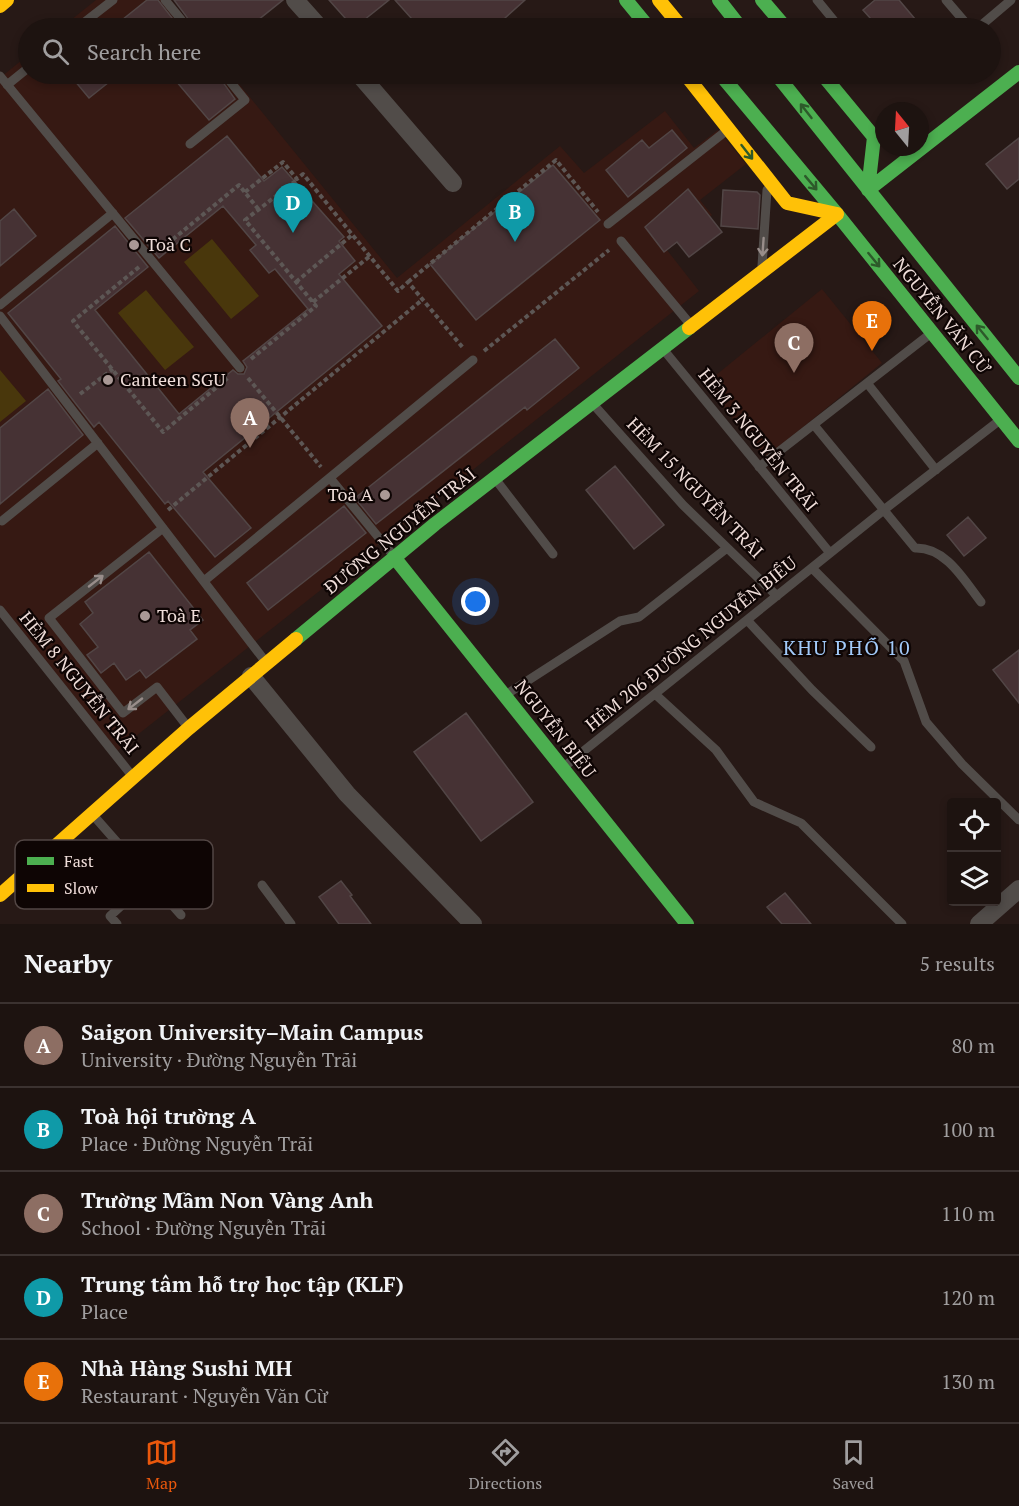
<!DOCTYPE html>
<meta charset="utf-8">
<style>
body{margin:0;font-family:"PT Serif",serif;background:#251c19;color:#f1f3f6}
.controls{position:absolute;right:18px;bottom:18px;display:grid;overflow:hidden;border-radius:6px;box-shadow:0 3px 9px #0003}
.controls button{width:54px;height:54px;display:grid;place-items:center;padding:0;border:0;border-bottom:2px solid #3b3230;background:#1d1310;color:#f1f3f6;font:30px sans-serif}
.compass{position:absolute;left:875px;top:102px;width:54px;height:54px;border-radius:50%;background:#1d1310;box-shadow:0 3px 9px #0003;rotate:342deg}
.you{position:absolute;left:476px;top:602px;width:21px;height:21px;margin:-15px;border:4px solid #fff;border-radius:50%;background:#1a73e8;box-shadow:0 0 0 9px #1a73e833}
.badge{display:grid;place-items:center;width:39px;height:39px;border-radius:50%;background:#ea580c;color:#fff;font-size:20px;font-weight:700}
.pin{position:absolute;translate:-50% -50px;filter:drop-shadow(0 2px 3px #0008)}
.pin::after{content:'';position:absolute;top:32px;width:21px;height:18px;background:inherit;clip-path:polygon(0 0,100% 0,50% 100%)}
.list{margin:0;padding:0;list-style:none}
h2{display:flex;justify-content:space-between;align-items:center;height:78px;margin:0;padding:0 24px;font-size:26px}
h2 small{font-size:20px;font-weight:400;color:#a09e9f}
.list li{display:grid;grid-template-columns:39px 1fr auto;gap:18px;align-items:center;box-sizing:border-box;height:84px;padding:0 24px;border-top:2px solid #3b3230}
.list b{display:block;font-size:22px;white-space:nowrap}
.list p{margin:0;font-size:20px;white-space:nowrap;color:#a09e9f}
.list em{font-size:20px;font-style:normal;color:#a09e9f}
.icon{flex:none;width:33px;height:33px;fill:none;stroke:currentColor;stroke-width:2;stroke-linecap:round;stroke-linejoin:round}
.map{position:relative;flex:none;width:1019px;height:924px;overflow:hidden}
.search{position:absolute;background:#1d1310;box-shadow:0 3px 9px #0003;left:18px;right:18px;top:18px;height:66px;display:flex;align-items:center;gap:15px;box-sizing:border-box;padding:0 21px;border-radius:33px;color:#a09e9f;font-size:22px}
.sheet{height:498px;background:#1d1310}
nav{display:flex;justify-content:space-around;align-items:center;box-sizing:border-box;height:84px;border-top:2px solid #3b3230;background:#1d1310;font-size:16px;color:#a09e9f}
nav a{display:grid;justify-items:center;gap:3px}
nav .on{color:#ea580c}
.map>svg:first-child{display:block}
</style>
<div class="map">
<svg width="1019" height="924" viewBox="0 0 1019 924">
<rect width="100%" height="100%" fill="#271916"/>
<path fill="#361913" d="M96,0H171L194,28H61Z
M28,55V74H231L397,278L560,146L584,173L665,111L694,148L718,130L746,164L700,200L712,215L667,250L699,291L117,751L0,605V78Z
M822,289L882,363L765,458L705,384Z"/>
<path fill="#49370c" d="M212,239L259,296L231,319L184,262Z
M146,290L194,347L165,370L118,313Z
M0,370L26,401L0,422Z"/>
<path fill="#463234" stroke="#524646" stroke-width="1.5" d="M147,0H158L180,28H112Z
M174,0H283L248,28H195Z
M329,0H389L354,28Z
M395,0H525L494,28H420Z
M875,0H899L915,19L904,28H879L863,10Z
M69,74H119L89,98Z
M170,74H217L235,99L209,120Z
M672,130L687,148L628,197L606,170L642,140L649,148Z
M227,136L264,181L282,167L344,237L339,241L355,261L339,274L382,326L203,472L251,528L215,557L168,501L165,504L99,422L94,427L58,381L61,379L8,313L115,226L148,267L95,310L179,414L233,370L238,374H244L247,367L243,361L308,309L275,269L269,273L250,250L256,245L223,206L159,258L125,218Z
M1019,138V179L1007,189L986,164Z
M553,165L600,220L476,320L430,264Z
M688,189L722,232L689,257L677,242L664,252L645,227Z
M723,190L757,192L760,195L758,229L721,226Z
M14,209L36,236L0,266V221Z
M555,339L579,368L527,410L525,407L376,524L355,498Z
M48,389L83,435L0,504V428Z
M615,466L664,525L634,549L586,490Z
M344,506L366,533L268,610L247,583Z
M968,517L986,538L964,556L947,535Z
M149,552L203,620L190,630L197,639L146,678L140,670L126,680L114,663L101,673L87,655L98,647L80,624L93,613L85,602Z
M1019,650V703L993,670Z
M466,713L533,802L481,841L414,752Z
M341,881L352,895L350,896L371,924H339L319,897Z
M785,893L811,924H782L767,907Z"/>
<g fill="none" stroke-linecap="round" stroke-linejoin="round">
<path stroke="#5d5755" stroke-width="4" stroke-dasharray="4.5 3" stroke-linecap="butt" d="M245,192L283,162L297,179L303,174L398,291L408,282L464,349
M161,249L239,185L259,210
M139,267L73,321L163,432L229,377
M296,282L352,235
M408,282L556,160L598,212
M313,302L370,256
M484,351L609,250
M251,359L316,306L245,220L298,179
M248,378L321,467
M80,394L113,369
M168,510L422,300"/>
<path stroke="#514c49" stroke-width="9" d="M165,0L188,28
M817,0L840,28
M946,0L970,28
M77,28L113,0
M978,28L1011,0
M906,74H912
M0,76L240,368
M7,85L28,68
M190,144L245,100L224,74
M608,224L726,131
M621,241L690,324
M762,266L767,190
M0,305L113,213
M0,316L265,661
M663,349L830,553
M867,383L936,470
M593,404L683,505L777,596
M814,425L915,548C946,547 964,580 981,602
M759,467L930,334
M330,478L393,555
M496,480L553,554
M2,521L98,443
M163,528L49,618L123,713L157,687L187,726
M812,568L904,661L926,722L962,764L1019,820
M204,581L473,360
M0,610L133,777
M747,620L812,690L871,747
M507,694L620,621L639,617L727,548
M655,694L716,750L754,802L801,823L902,924
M565,766L885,509L1000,420
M93,815L181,915
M262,885L291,924
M117,924L110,916L151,879"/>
<path stroke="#514c49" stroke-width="18" d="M295,0L320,28
M359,74L453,183
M251,676L347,794L473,924
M979,924L1019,889"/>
<path stroke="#4caf50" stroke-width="14" d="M626,0L649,28
M719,0L741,28
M762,0L786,28
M720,74L837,214L1019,441
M776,74L1019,378
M822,74L874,137L868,190
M868,190L1019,72
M394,557L687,924
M296,639L435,524L689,328"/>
<path stroke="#ffc107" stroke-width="14" d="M659,0L682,28
M0,6L7,0
M685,74L787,203L837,214
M689,328L837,214
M0,895L189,728L296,639"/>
</g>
<defs><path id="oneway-shaft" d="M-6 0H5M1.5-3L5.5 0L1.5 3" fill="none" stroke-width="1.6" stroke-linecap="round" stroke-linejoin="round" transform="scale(1.5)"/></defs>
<g stroke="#2d5a2a">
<use href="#oneway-shaft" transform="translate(806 111) rotate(-128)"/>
<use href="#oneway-shaft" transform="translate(747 152) rotate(52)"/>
<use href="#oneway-shaft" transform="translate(811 183) rotate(50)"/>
<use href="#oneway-shaft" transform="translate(874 260) rotate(51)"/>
<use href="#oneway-shaft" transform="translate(982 332) rotate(-129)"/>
</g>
<g stroke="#988d8a">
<use href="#oneway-shaft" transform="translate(763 247) rotate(94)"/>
<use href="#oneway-shaft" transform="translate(96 581) rotate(-38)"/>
<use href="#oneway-shaft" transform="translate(135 704) rotate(142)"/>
</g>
<g fill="#a99895" stroke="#0e0504" stroke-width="2">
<circle cx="134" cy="245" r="6"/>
<circle cx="108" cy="380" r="6"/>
<circle cx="385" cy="495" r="6"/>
<circle cx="145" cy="616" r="6"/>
</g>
<g text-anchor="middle" stroke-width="4.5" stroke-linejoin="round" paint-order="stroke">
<g font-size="18" fill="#efddd9" stroke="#0e0504" text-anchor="start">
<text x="146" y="251">Toà C</text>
<text x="120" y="386">Canteen SGU</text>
<text x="373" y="501" text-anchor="end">Toà A</text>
<text x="157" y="622">Toà E</text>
</g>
<g font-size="18" fill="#efddd9" stroke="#0e0504">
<text transform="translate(942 316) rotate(51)" y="6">NGUYỄN VĂN CỪ</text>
<text transform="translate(758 440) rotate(51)" y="6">HẺM 3 NGUYỄN TRÃI</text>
<text transform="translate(695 488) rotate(46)" y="6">HẺM 15 NGUYỄN TRÃI</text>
<text transform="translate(400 531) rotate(-39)" y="6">ĐƯỜNG NGUYỄN TRÃI</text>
<text transform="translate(691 644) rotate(-39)" y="6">HẺM 206 ĐƯỜNG NGUYỄN BIỂU</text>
<text transform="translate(79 683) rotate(51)" y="6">HẺM 8 NGUYỄN TRÃI</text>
<text transform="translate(555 729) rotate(52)" y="6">NGUYỄN BIỂU</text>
</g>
<g font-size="20" letter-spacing="1.5" fill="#a2cafa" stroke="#0e0504">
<text x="847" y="655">KHU PHỐ 10</text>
</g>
</g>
<rect x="15" y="840" width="198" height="69" rx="9" fill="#0e0504" stroke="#524644" stroke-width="1.5"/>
<rect x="27" y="857" width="27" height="8" fill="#4caf50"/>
<rect x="27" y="884" width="27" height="8" fill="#ffc107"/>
<g font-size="16" fill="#efddd9">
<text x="64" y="867">Fast</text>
<text x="64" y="894">Slow</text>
</g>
</svg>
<div class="controls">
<button><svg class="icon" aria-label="locate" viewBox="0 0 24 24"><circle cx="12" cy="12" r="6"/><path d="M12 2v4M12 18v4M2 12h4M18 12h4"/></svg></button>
<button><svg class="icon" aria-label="layers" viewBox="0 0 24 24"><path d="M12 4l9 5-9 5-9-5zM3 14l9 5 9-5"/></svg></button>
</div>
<svg class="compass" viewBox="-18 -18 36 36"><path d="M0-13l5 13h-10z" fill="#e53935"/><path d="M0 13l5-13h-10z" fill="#a09e9f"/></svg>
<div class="you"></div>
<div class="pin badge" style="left:250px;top:448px;background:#8d6e63">A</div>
<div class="pin badge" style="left:515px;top:242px;background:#0f9aa8">B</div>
<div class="pin badge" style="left:794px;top:373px;background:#8d6e63">C</div>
<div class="pin badge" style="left:293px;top:233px;background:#0f9aa8">D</div>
<div class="pin badge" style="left:872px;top:351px;background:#e8710a">E</div>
<div class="search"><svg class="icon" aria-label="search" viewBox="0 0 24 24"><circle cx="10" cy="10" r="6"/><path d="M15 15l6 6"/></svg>Search here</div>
</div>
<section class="sheet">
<h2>Nearby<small>5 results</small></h2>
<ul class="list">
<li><span class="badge" style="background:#8d6e63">A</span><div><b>Saigon University–Main Campus</b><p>University · Đường Nguyễn Trãi</p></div><em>80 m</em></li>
<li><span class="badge" style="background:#0f9aa8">B</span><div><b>Toà hội trường A</b><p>Place · Đường Nguyễn Trãi</p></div><em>100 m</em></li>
<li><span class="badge" style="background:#8d6e63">C</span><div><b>Trường Mầm Non Vàng Anh</b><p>School · Đường Nguyễn Trãi</p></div><em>110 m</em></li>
<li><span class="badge" style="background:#0f9aa8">D</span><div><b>Trung tâm hỗ trợ học tập (KLF)</b><p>Place</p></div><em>120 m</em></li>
<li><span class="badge" style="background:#e8710a">E</span><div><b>Nhà Hàng Sushi MH</b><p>Restaurant · Nguyễn Văn Cừ</p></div><em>130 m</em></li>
</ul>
</section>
<nav>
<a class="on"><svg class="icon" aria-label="map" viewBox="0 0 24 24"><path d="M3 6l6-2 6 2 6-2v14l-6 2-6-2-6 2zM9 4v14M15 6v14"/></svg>Map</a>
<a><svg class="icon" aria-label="directions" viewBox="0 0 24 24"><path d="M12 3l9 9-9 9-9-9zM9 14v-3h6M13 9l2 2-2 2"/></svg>Directions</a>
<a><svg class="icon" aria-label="saved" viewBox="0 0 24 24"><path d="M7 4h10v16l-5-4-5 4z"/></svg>Saved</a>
</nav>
